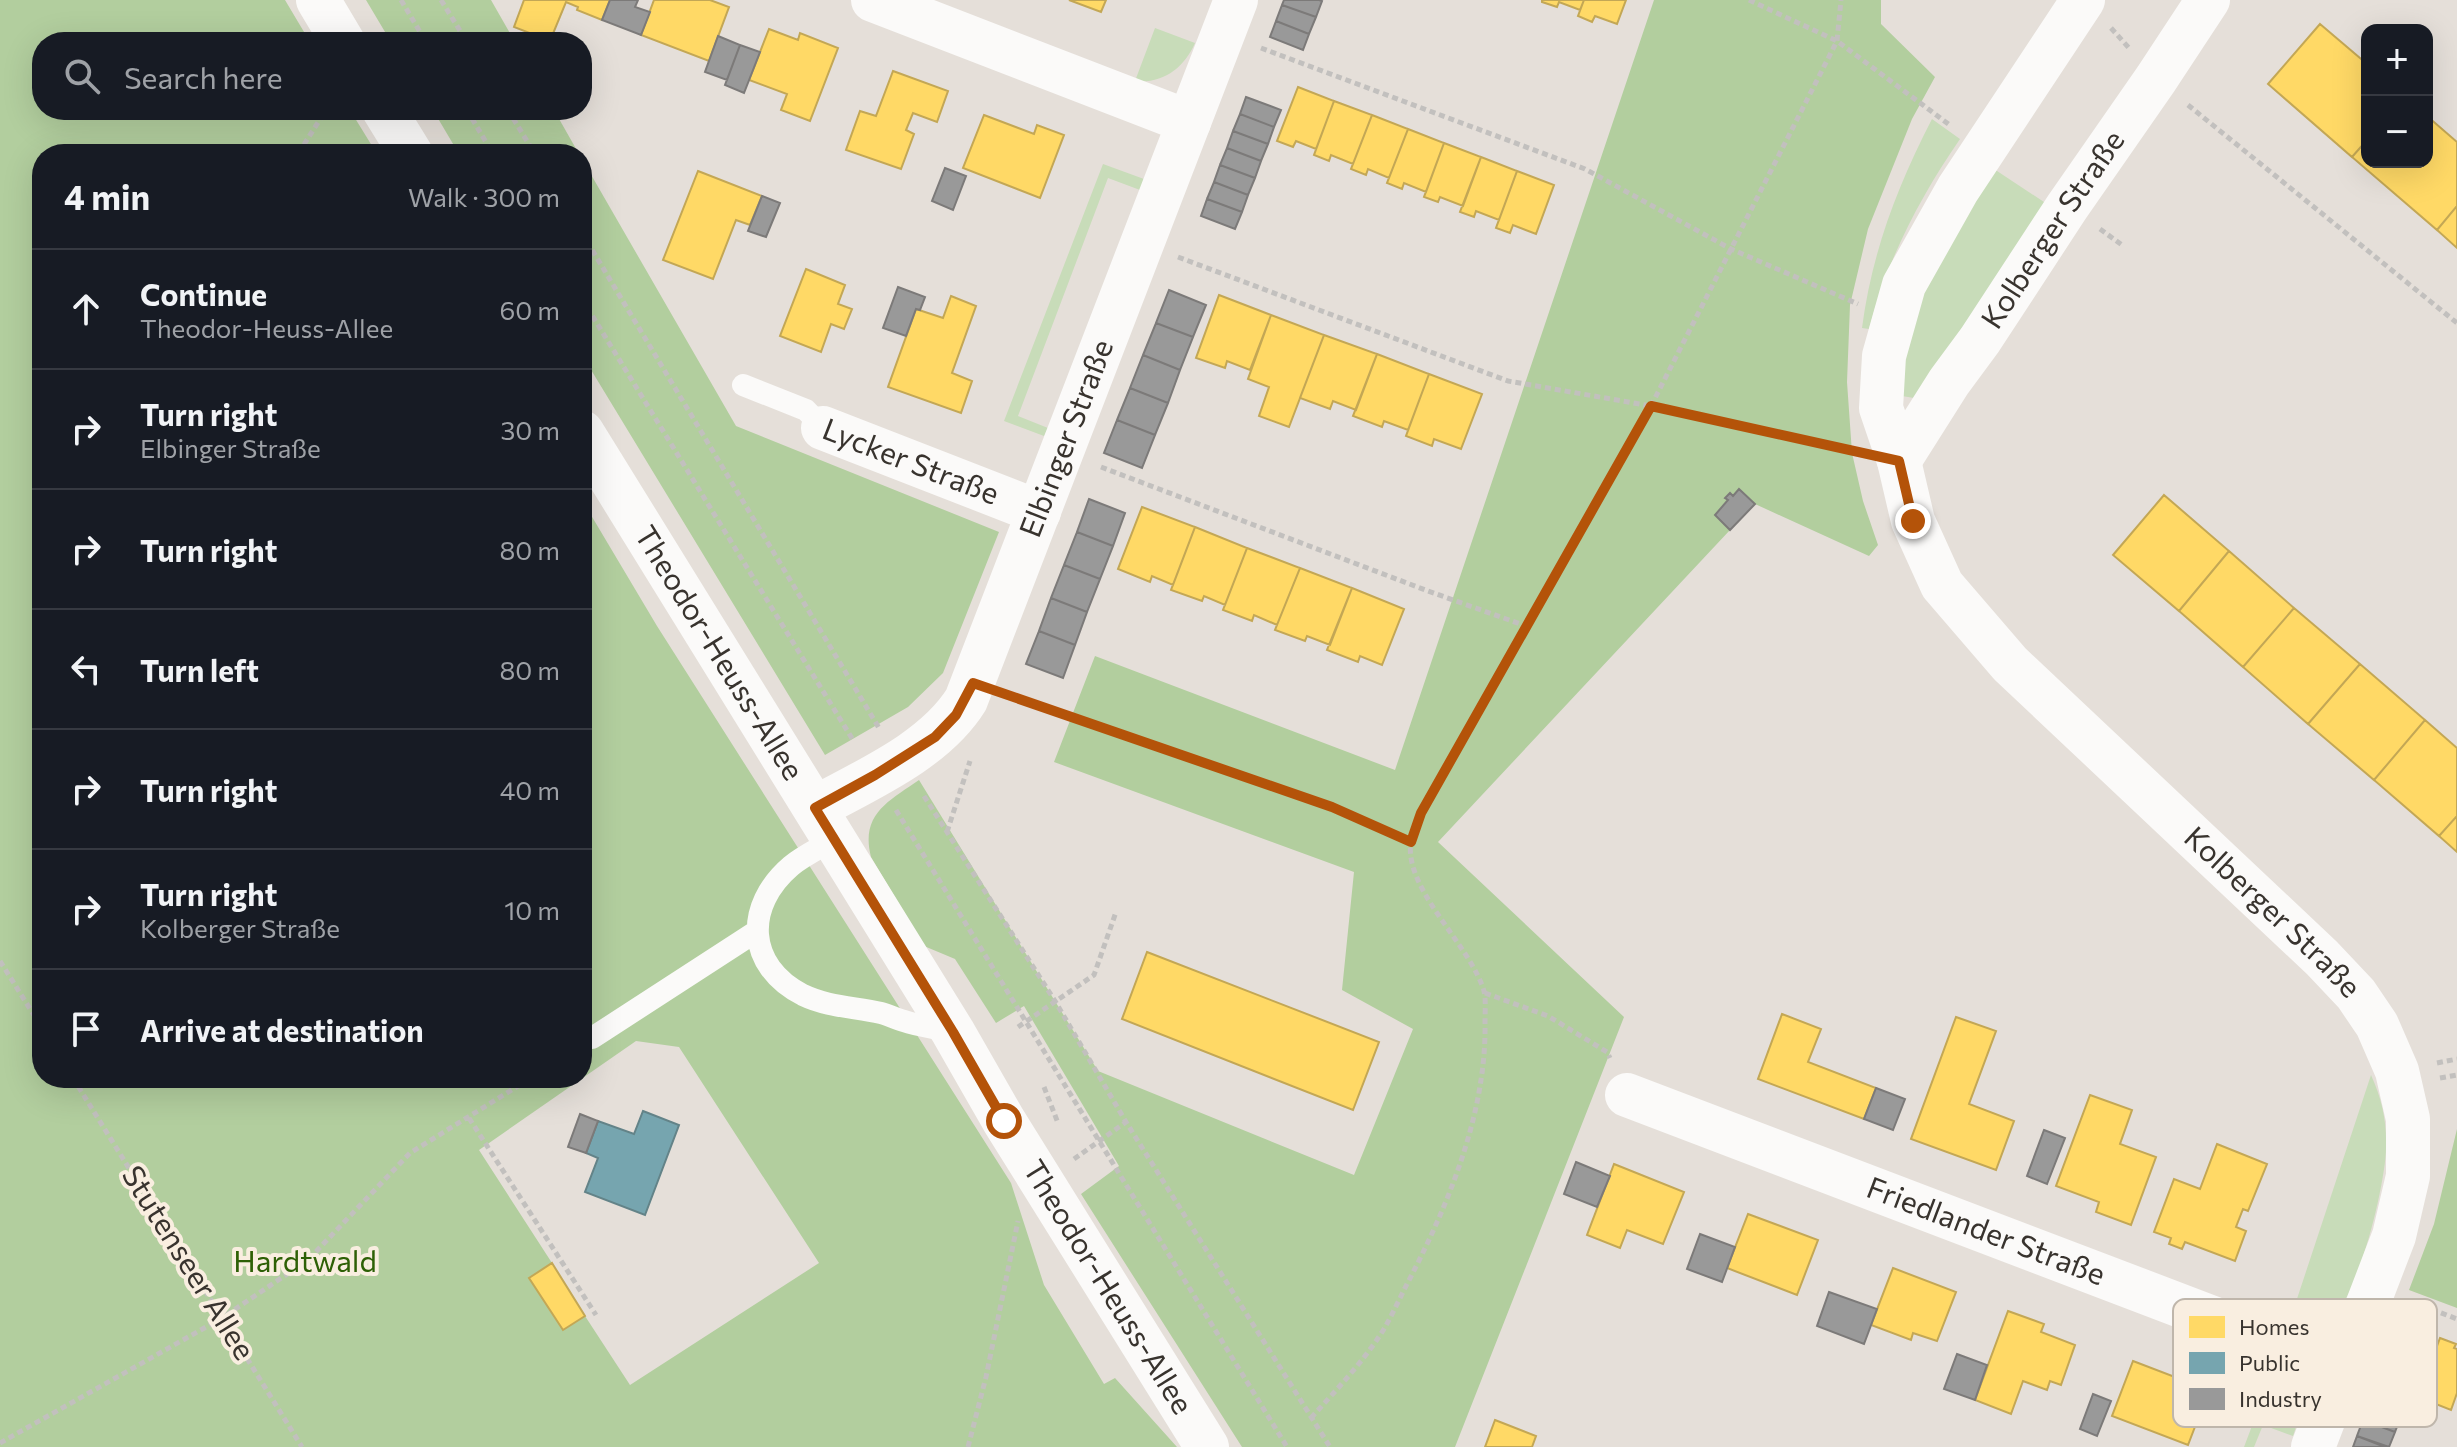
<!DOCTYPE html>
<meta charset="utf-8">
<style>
body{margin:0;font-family:Commissioner,sans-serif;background:#242831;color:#f1f3f6}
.controls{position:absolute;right:24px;top:24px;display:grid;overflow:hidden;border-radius:16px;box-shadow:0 8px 32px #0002}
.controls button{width:72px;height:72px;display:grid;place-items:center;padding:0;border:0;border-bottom:2px solid #363941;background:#171b24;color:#f1f3f6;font:40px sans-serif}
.stop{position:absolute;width:24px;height:24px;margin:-18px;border:6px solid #b45309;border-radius:50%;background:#fff}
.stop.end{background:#b45309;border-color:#fff;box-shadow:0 2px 8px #0008}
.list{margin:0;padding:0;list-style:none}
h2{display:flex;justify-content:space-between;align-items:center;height:104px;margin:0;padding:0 32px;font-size:34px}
h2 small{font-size:26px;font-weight:400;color:#9ea1a6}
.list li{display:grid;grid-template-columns:52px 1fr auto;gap:24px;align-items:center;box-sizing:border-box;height:120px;padding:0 32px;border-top:2px solid #363941}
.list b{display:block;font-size:30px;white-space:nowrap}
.list p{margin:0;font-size:26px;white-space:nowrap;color:#9ea1a6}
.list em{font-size:26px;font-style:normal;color:#9ea1a6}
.icon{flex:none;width:44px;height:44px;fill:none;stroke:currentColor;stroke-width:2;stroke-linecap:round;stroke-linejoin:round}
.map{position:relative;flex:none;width:2457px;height:1447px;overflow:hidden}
.search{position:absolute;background:#171b24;box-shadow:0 8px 32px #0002;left:32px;top:32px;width:560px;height:88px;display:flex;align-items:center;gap:20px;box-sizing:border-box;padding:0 28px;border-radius:32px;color:#9ea1a6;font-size:30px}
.panel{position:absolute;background:#171b24;box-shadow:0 8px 32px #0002;left:32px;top:144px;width:560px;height:944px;border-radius:32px}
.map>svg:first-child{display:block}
</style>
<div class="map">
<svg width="2457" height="1447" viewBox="0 0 2457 1447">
<rect width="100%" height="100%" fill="#e5dfd9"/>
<path fill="#c8dcb9" d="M1155,28L1195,43C1184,68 1163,84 1135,81Z
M1932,119L1960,139C1920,197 1887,260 1869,329L1862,328C1872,252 1897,187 1932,119Z
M1103,164L1144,179L1140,190L1108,178L1018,416L1048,428L1044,436L1004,421Z
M1994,169L2047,204L1914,398L1902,396L1909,317Z
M2371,1075C2382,1099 2387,1122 2386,1148C2386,1181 2358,1299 2332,1317C2319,1326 2303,1324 2290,1320Z
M2275,1365C2298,1385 2304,1408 2293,1436L2263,1425L2254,1447H2244Z"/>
<path fill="#b2ce9e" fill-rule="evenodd" d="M0,0H285L310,42H42V110H350L377,154H42V1078H582V500L657,626L1011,1183L1044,1285L1104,1384L1115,1378L1177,1447H0ZM636,1041L679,1047L819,1263L630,1385L585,1316L563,1330L530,1278L552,1263L479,1150Z
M366,0H491L515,42H391Z
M1654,0H1881V24L1935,77L1912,119L1868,229L1850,305L1847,382L1852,453L1863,501L1878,545L1869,556L1755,504L1739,489L1733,496L1726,498L1728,500L1715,515L1730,530L1438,842L1624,1017L1455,1447H1242L1081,1194L1119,1166L1024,1006L996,1023L955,959L924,946L871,857C860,814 889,801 919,780L1098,1071L1354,1175L1413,1029L1342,990L1354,872L1054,762L1095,656L1395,770Z
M433,110H554L579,154H459Z
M582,159L736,426L999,532L943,673L908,707L825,755L582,355Z
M2457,1129V1308L2409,1290L2434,1224Z"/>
<path fill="#ffd966" stroke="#c3a755" stroke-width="2" d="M524,0H610L602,20L577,10L578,7L566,2L550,41L514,27Z
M654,0H710L729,7L709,61L641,35Z
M1069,0H1106L1101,12Z
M1542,0H1584L1580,10L1559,2L1557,7L1542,2Z
M1584,0H1626L1617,24L1595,16L1592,22L1578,16Z
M2320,24L2367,64V140L2352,157L2268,84Z
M769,29L798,40L800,33L838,48L810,121L781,110L787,94L749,80Z
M893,71L948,91L937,122L913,113L906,130L914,134L901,169L846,150L860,111L876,116Z
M1298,87L1334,101L1316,149L1296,141L1293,147L1277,141Z
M1334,101L1372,115L1353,164L1331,155L1329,161L1314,155Z
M984,115L1034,134L1037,125L1064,135L1040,198L963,168Z
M1372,115L1408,129L1389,178L1368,169L1366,175L1351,169Z
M2427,116L2457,142V206L2437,230L2352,157L2367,140V162H2427Z
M1408,129L1444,143L1426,192L1404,183L1402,189L1387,183Z
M1444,143L1481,157L1463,206L1440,197L1438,202L1424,197Z
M1481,157L1517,171L1499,220L1476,211L1474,217L1460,212Z
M698,171L762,196L750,225L736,220L713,279L663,260Z
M1517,171L1554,185L1536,234L1513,225L1510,233L1496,228Z
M2457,206V248L2437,230Z
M806,269L845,285L838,304L852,309L844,329L831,324L821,352L780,336Z
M1219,295L1271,315L1250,370L1227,361L1225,368L1196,358Z
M951,296L976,306L952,373L972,381L961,413L888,387L916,309L943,318Z
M1271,315L1324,335L1289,427L1259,416L1269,387L1248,379Z
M1324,335L1377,354L1356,410L1333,401L1330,409L1300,398Z
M1377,354L1429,374L1408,430L1384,421L1382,427L1353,416Z
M1429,374L1482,394L1461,449L1434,439L1432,446L1406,436Z
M2164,495L2229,551L2179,611L2113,555Z
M1142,507L1195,527L1173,585L1152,576L1150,582L1118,569Z
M1195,527L1247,548L1225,605L1204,596L1202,601L1171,590Z
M1247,548L1300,568L1277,625L1254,615L1252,621L1223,610Z
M2229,551L2294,608L2243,667L2179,611Z
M1300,568L1352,588L1330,645L1307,636L1305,641L1275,630Z
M1352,588L1404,609L1382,665L1360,656L1358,662L1327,650Z
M2294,608L2360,664L2308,724L2243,667Z
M2360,664L2425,720L2374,780L2308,724Z
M2425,720L2457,748V816L2439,836L2374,780Z
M2457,816V852L2439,836Z
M1147,952L1379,1042L1353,1110L1122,1019Z
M1782,1014L1821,1029L1808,1062L1876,1088L1864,1119L1758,1079Z
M1956,1017L1996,1031L1969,1104L2014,1121L1996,1170L1911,1139Z
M2090,1095L2132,1110L2120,1144L2156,1157L2131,1225L2096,1212L2099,1202L2056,1186Z
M2217,1144L2267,1164L2248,1211L2243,1209L2236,1227L2246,1231L2235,1261L2185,1242L2182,1249L2169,1244L2171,1238L2154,1232L2174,1179L2200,1189Z
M1614,1164L1684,1192L1663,1244L1627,1230L1620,1248L1587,1235Z
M1748,1214L1818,1240L1797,1295L1727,1268Z
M552,1263L585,1316L563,1330L529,1278Z
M1893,1268L1956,1292L1937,1341L1913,1333L1911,1340L1871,1325Z
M2008,1311L2044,1324L2041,1332L2075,1345L2061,1385L2050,1381L2047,1390L2023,1381L2011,1414L1975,1400Z
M2440,1338L2456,1344L2454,1348L2457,1349V1393L2451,1410L2418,1397Z
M2133,1361L2209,1390L2188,1445L2112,1416Z
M1495,1420L1536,1436L1532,1447H1485Z"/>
<path fill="#76a5af" stroke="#638388" stroke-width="2" d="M643,1111L679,1125L645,1215L585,1192L598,1158L586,1153L598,1121L634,1134Z"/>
<path fill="#999" stroke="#7c7a79" stroke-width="2" d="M610,0H638L635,7L650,12L641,35L602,20Z
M1284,0H1319L1322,1L1316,17L1282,5Z
M1282,5L1316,17L1309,34L1276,21Z
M1276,21L1309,34L1303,50L1270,37Z
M718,36L740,45L727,80L705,72Z
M740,45L760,52L744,93L725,85Z
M1246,97L1281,110L1274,127L1240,114Z
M1240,114L1274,127L1268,144L1233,131Z
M1233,131L1268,144L1261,161L1227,148Z
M1227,148L1261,161L1255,178L1220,165Z
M1220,165L1255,178L1248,195L1214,182Z
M945,168L966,176L953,210L932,201Z
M1214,182L1248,195L1242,212L1207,199Z
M762,196L780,203L766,237L748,231Z
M1207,199L1242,212L1235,229L1201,216Z
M898,287L925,297L920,310L916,309L906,336L883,328Z
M1169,290L1206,305L1193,337L1156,323Z
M1156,323L1193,337L1180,370L1143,355Z
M1143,355L1180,370L1168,403L1130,388Z
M1130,388L1168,403L1155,435L1117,420Z
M1117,420L1155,435L1142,468L1104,453Z
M1739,489L1755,504L1730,530L1715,515L1728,500L1725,498L1730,493L1733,496Z
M1089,499L1125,513L1113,546L1077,532Z
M1077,532L1113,546L1100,579L1064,565Z
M1064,565L1100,579L1087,612L1051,598Z
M1051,598L1087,612L1075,645L1039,631Z
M1039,631L1075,645L1063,678L1026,664Z
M1876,1088L1905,1099L1893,1130L1864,1119Z
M580,1114L598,1121L586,1153L568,1147Z
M2044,1130L2065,1138L2047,1184L2027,1176Z
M1576,1162L1610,1176L1597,1207L1564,1194Z
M1700,1234L1735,1247L1722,1282L1687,1269Z
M1829,1292L1877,1309L1864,1344L1817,1326Z
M1957,1354L1987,1365L1975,1400L1944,1389Z
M2093,1394L2111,1401L2097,1436L2080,1429Z
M2369,1404L2401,1416L2395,1432L2363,1420Z
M2363,1420L2395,1432L2389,1447L2357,1436Z
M2357,1436L2385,1447H2353Z"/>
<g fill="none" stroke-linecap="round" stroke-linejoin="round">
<path stroke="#c2c0be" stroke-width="5" stroke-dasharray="6 4" stroke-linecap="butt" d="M401,0L426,42
M441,0L467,42
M1749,0L1837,41L1951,126
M2111,28L2129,48
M1261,48L1585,169L1731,249L1858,304
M2188,105L2457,323
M467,110L493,154
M508,110L535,154
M301,154L303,146L326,110
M2100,229L2122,245
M582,233L879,728
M1178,257L1508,381L1651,406L1851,450
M582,299L853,740
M1101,467L1428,591L1526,626
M1010,696L1332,807L1411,842
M924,796L1055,1001L1126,1122L1330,1447
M896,810L1287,1447
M947,832L970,761
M0,961L42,1028
M1485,993L1548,1016L1607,1052L1610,1058
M1018,1027L1094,975L1116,912
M2437,1063L2457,1059
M73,1078L302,1447
M2440,1078L2457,1075
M1044,1087L1058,1123
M469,1118L596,1315
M1074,1159L1126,1122
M2413,1302L2457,1319
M1311,1418C1337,1389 1364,1361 1384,1329C1392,1315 1399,1300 1406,1286C1448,1206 1487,1113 1485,1021C1485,1012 1486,1000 1484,991C1470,944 1403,889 1411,841C1412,832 1418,822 1421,813L1651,406L1837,41L1841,0
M0,1443L222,1318L308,1260L410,1153L531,1078
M968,1447L986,1377L1018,1221"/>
<path stroke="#fbfaf9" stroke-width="22" d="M743,385L806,410L823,428
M833,840C820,848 803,856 791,866C744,906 746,966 803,995C828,1007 855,1007 881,1013C889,1015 896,1019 904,1021C919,1026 936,1028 952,1032
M592,1038L757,931"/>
<g stroke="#fbfaf9" stroke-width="44">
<path d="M873,0L1189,122"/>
<path id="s1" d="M2083,0L1958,189L1904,285L1884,356L1881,408L1899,461L1913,521L1942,585L2010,664L2322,958L2356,994L2377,1025L2397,1071L2408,1119V1176L2394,1236L2313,1447"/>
<path id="s2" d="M823,428L1039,512"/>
<path id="s3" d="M1899,461L1949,382L1980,340L2067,207L2156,79L2208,0"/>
<path id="s4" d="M815,808C866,780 934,751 966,700L1236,0"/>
<path id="s5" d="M1627,1095L2344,1368"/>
</g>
<g stroke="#fbfaf9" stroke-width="44">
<path d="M318,0L343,42"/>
<path d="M384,110L411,154"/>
<path id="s6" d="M582,432L953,1032L1004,1121L1207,1447"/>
</g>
</g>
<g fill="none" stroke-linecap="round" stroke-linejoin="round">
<path stroke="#b45309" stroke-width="10" d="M1004,1121L953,1032L815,808L875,775L935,737L956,715L973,683L1332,807L1411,842L1421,813L1651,406L1899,461L1913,521"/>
</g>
<g text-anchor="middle" stroke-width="8" stroke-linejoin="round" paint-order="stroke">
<g font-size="30" fill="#38332e" stroke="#f9eee0">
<text dy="10" stroke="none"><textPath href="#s3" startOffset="278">Kolberger Straße</textPath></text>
<text dy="10" stroke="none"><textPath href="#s4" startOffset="468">Elbinger Straße</textPath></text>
<text dy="10" stroke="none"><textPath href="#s2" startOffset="94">Lycker Straße</textPath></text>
<text dy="10" stroke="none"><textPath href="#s6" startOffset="260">Theodor-Heuss-Allee</textPath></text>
<text dy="10" stroke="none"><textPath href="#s1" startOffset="1116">Kolberger Straße</textPath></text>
<text dy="10" stroke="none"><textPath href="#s5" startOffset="384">Friedlander Straße</textPath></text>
<text transform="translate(188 1263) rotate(58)" y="10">Stutenseer Allee</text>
<text dy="10" stroke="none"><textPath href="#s6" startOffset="1004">Theodor-Heuss-Allee</textPath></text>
</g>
<g font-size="30" fill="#2e6006" stroke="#f9eee0">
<text x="305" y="1272">Hardtwald</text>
</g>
</g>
<rect x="2173" y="1299" width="264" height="128" rx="12" fill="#f9eee0" stroke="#bfb6ab" stroke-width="2"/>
<rect x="2189" y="1316" width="36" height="22" fill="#ffd966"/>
<rect x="2189" y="1352" width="36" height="22" fill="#76a5af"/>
<rect x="2189" y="1388" width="36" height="22" fill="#999"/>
<g font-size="22" fill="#38332e">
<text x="2239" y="1335">Homes</text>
<text x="2239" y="1371">Public</text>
<text x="2239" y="1407">Industry</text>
</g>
</svg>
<div class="controls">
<button>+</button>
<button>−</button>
</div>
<div class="stop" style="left:1004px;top:1121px"></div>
<div class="stop end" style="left:1913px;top:521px"></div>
<div class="search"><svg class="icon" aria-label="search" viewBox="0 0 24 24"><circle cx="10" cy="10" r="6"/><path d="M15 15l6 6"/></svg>Search here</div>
<section class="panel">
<h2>4 min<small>Walk · 300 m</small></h2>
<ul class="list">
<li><svg class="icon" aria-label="ahead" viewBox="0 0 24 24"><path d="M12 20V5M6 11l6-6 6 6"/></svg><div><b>Continue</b><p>Theodor-Heuss-Allee</p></div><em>60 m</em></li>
<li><svg class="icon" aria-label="right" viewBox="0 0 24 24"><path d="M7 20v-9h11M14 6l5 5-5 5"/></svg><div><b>Turn right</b><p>Elbinger Straße</p></div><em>30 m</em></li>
<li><svg class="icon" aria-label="right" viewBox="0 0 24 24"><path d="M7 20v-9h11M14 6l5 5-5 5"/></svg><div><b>Turn right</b></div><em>80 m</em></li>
<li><svg class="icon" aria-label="left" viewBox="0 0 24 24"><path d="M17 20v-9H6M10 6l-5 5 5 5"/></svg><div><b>Turn left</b></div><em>80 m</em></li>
<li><svg class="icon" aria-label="right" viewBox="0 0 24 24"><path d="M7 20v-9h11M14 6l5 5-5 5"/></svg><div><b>Turn right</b></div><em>40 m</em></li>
<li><svg class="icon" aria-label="right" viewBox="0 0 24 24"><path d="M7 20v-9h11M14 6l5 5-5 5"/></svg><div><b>Turn right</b><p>Kolberger Straße</p></div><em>10 m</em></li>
<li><svg class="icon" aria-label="arrive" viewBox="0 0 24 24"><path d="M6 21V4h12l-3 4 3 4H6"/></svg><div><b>Arrive at destination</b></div></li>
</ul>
</section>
</div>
